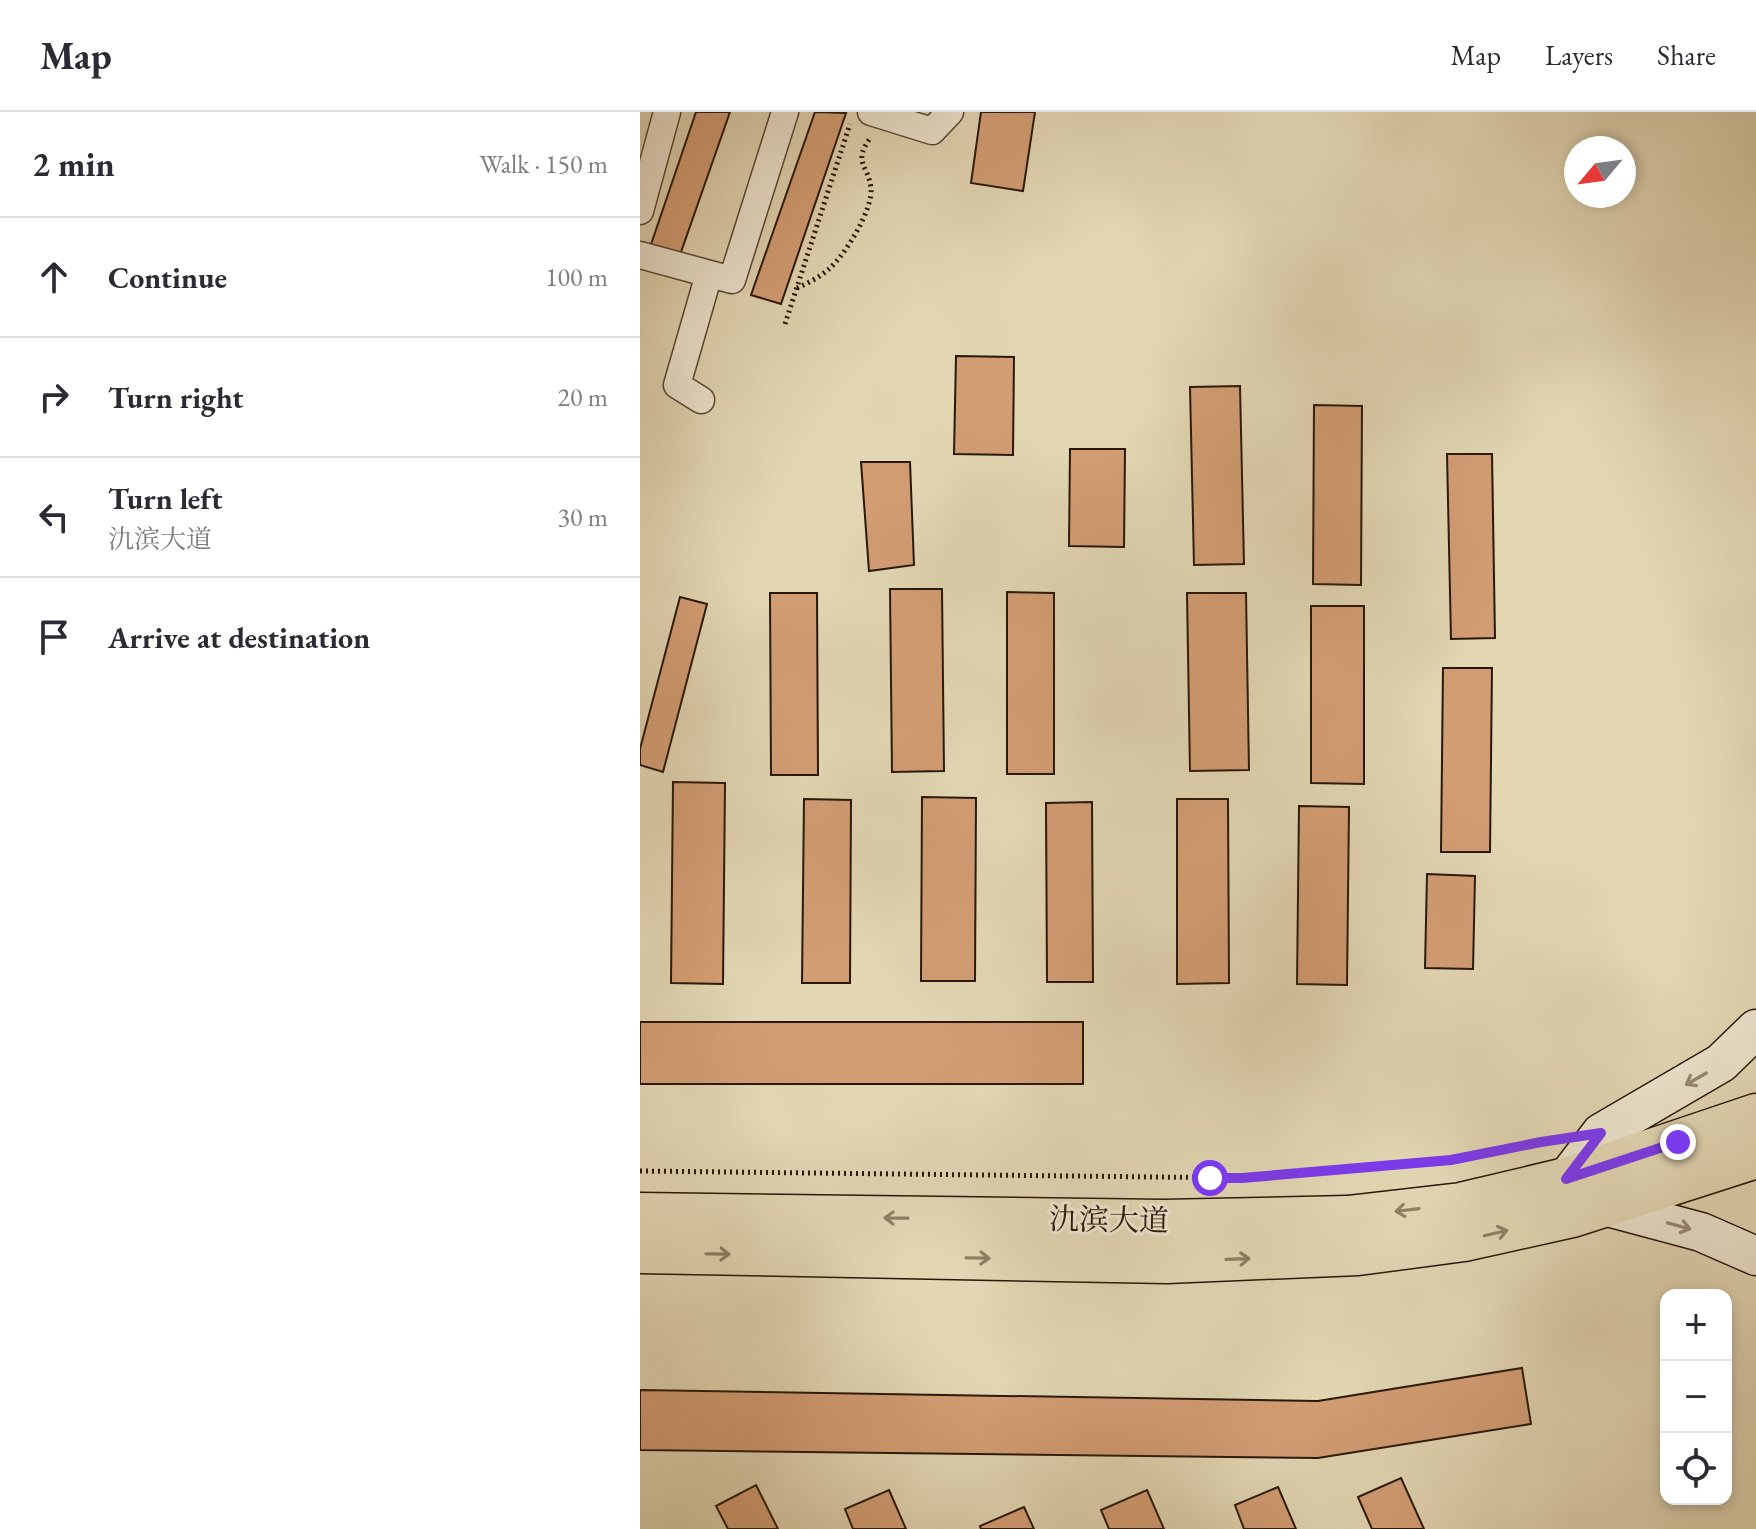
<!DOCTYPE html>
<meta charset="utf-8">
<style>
body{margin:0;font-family:"EB Garamond","Noto Serif SC",serif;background:#f7f7f7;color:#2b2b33}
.controls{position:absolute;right:24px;bottom:24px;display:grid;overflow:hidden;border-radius:16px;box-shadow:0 4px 12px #0003}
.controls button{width:72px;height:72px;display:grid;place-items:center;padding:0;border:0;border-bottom:2px solid #e1e1e2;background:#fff;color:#2b2b33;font:40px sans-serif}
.compass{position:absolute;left:924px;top:24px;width:72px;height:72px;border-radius:50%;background:#fff;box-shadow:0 4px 12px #0003;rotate:241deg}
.stop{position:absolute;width:24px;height:24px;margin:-18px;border:6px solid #7c3aed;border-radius:50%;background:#fff}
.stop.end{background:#7c3aed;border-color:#fff;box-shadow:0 2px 8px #0008}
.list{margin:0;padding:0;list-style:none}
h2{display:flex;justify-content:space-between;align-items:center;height:104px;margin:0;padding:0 32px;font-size:34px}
h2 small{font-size:26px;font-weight:400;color:#7c7c81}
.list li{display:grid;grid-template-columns:52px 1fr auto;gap:24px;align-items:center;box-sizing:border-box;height:120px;padding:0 32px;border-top:2px solid #e1e1e2}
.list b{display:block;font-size:30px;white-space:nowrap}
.list p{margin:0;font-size:26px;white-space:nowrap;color:#7c7c81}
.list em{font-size:26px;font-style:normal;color:#7c7c81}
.icon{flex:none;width:44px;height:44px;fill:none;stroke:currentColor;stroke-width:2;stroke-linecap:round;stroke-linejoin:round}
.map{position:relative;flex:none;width:1116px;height:1417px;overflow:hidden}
header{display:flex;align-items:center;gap:48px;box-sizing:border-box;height:112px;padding:0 40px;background:#fff;border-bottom:2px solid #e1e1e2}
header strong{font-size:38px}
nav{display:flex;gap:44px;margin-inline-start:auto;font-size:28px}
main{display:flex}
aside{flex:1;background:#fff}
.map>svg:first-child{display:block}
</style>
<header>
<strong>Map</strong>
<nav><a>Map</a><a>Layers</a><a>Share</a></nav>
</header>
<main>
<aside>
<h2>2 min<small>Walk · 150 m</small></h2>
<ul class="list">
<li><svg class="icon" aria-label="ahead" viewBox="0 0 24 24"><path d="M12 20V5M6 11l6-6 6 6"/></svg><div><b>Continue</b></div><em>100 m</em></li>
<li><svg class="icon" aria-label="right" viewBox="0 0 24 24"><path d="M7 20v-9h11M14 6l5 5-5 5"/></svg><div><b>Turn right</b></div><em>20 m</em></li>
<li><svg class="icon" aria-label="left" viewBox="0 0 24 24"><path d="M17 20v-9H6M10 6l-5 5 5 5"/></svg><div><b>Turn left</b><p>氿滨大道</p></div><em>30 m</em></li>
<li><svg class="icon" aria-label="arrive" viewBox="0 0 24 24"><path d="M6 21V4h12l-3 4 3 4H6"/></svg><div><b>Arrive at destination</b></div></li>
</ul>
</aside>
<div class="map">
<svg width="1116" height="1417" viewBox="0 0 1116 1417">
<rect width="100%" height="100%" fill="#e2d6b3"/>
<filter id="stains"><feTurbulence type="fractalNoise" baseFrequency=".0025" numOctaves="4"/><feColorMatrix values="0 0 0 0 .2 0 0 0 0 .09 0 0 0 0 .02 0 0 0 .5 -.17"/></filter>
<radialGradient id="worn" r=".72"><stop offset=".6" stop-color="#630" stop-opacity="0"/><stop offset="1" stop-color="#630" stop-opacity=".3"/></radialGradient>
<path fill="#d39d74" stroke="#281809" stroke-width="2" d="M56,0H90L33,163L4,153Z
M175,0L206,1L141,192L111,183Z
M341,0H395L383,79L331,71Z
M316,244L374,245L373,343L314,342Z
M600,274L604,452L554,453L550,275Z
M674,293L722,294L721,473L673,472Z
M430,337H485L484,435L429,434Z
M807,342H852L855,526L811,527Z
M221,350H270L274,453L229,459Z
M250,477H302L304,659L252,660Z
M367,480L414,481V662H367Z
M130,481H177L178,663H131Z
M547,481H606L609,658L550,659Z
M40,485L67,492L23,660L0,653V637Z
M671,494H724V672L671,671Z
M803,556H852L850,740H801Z
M33,670L85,671L83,872L31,871Z
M282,685L336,686L335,869H281Z
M164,687L211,688L210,871H162Z
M537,687H588L589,871L537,872Z
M452,690L453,870H407L406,691Z
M659,694L709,695L707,873L657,872Z
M787,762L835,764L833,857L785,856Z
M0,910H443V972H0Z
M882,1256L891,1312L678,1346L0,1338V1278L678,1289Z
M761,1366L784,1417H732L718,1385Z
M116,1373L138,1417H88L76,1394Z
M638,1375L656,1417H604L595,1393Z
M249,1378L266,1417H213L205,1397Z
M507,1378L524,1417H469L461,1398Z
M384,1395L394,1417H341L340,1414Z"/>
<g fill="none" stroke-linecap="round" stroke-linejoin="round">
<defs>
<path id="minor" d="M231,0L292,19L310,0
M0,99L27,0
M0,143L92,168L145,0
M61,288L37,273L69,162"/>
<path id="secondary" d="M926,1067L961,1021L1081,951L1116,917
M964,1094L1061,1120L1116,1144"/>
<path id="primary" d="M0,1102L523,1109L708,1105L821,1092L926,1067L1116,1003
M0,1140L527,1150L718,1142L824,1128L932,1104L1116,1045"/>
</defs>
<use href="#minor" stroke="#564834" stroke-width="29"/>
<use href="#secondary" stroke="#281809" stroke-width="41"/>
<use href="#primary" stroke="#281809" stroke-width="45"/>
<path stroke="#281809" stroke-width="5" stroke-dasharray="2 4" stroke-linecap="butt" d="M157,176C168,171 180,165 189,157C205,143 233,98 231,76C228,52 212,51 231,25
M145,212L210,12
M0,1059L602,1066L811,1048L916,1028"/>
<use href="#minor" stroke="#ece4ce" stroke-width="26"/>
<use href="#secondary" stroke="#ece4ce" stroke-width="38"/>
<use href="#primary" stroke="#e2d6b3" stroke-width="42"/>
</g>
<defs><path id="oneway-shaft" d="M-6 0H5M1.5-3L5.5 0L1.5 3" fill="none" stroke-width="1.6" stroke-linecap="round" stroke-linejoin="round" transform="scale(2)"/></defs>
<g stroke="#948875">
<use href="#oneway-shaft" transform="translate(1056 967) rotate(150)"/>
<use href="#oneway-shaft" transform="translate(1039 1114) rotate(15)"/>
</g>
<g stroke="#8e8066">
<use href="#oneway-shaft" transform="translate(767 1098) rotate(173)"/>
<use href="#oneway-shaft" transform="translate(256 1106) rotate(-179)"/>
<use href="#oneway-shaft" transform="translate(856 1121) rotate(-13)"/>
<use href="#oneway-shaft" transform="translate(78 1142) rotate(1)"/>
<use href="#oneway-shaft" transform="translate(338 1146) rotate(1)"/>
<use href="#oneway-shaft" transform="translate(598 1147) rotate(-2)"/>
</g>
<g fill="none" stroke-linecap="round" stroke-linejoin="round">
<path stroke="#7c3aed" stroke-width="10" d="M570,1066H602L811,1048L901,1030L961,1021L926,1067L1038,1030"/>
</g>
<g text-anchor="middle" stroke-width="6" stroke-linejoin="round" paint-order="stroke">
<g font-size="30" fill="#281809" stroke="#ece4ce">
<text transform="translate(469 1108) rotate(1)" y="10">氿滨大道</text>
</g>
</g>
<rect width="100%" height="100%" filter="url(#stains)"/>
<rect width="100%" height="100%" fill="url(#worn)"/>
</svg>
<div class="controls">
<button>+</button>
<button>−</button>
<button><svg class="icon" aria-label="locate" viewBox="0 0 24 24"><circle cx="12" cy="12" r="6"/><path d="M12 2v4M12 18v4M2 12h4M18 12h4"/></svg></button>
</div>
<svg class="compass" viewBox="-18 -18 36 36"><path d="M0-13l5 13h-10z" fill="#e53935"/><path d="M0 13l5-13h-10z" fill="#7c7c81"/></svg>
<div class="stop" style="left:570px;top:1066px"></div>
<div class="stop end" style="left:1038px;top:1030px"></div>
</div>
</main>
